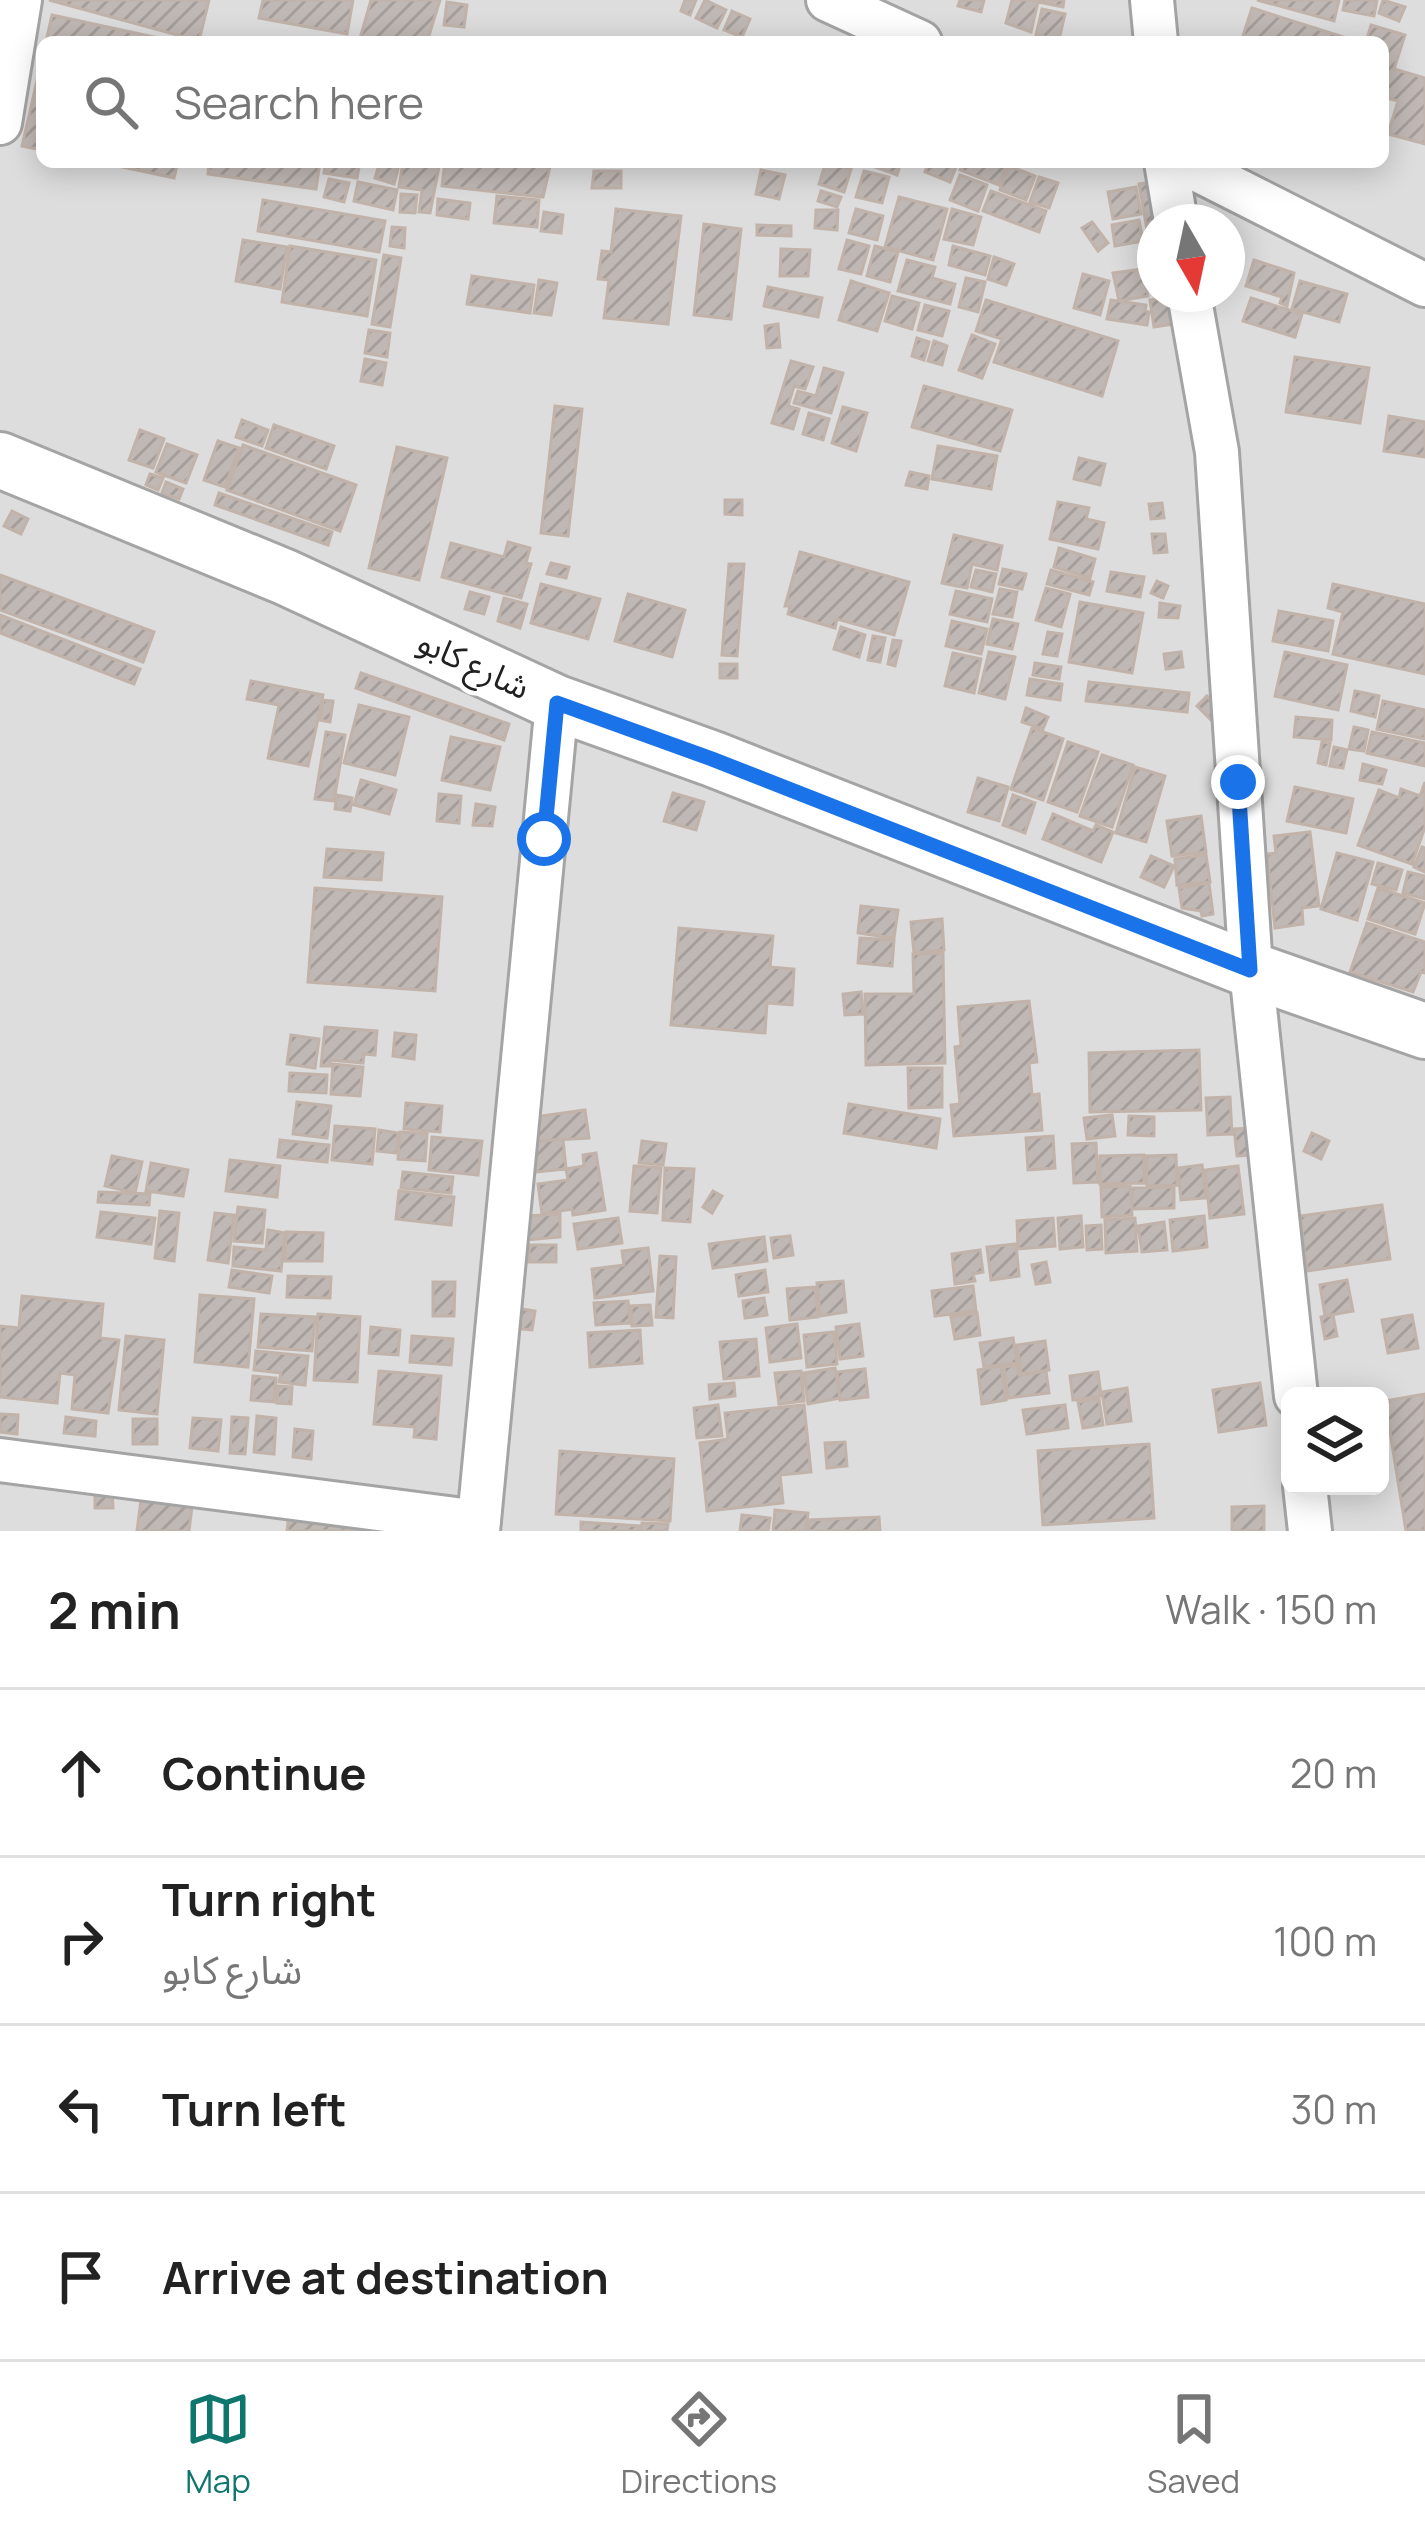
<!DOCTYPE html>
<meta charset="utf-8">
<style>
body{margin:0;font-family:Manrope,"Noto Sans Arabic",sans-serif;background:#f2f2f2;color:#222}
.controls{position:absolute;right:36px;bottom:36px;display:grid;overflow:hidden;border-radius:18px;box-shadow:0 6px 30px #0003}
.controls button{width:108px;height:108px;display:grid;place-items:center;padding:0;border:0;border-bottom:3px solid #e0e0e0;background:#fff;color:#222;font:60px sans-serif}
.compass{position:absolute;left:1137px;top:204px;width:108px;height:108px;border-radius:50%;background:#fff;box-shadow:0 6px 30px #0003;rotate:171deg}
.stop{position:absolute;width:36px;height:36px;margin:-27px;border:9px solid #1a73e8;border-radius:50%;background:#fff}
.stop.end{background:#1a73e8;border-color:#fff;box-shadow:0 3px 12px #0008}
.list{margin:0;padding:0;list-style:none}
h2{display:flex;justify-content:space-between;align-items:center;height:156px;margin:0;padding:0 48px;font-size:51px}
h2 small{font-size:39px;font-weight:400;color:#767676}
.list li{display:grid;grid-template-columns:78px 1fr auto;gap:36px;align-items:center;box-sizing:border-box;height:168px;padding:0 48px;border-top:3px solid #e0e0e0}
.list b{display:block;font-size:45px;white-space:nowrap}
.list p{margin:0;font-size:39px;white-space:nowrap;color:#767676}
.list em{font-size:39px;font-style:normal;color:#767676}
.icon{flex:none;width:66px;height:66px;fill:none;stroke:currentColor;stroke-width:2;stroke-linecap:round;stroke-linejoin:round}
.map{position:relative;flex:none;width:1425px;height:1531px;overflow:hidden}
.search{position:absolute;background:#fff;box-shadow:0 6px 30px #0003;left:36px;right:36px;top:36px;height:132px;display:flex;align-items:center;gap:30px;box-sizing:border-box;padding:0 42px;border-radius:18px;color:#767676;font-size:45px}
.sheet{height:828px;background:#fff}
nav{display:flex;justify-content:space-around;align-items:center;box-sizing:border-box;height:168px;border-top:3px solid #e0e0e0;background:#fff;font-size:33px;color:#767676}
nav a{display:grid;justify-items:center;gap:6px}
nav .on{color:#0f766e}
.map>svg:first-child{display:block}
</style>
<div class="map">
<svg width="1425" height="1531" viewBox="0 0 1425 1531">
<defs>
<pattern id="building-hatch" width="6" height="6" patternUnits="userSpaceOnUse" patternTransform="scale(3)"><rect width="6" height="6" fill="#c0b8b4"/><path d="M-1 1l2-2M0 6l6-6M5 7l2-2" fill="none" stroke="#a59e9a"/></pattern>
</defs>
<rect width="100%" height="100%" fill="#f0ede7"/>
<path fill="#dedddd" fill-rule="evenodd" d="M0,0H1425V1531H0ZM42,42H1383V162H42ZM1155,222H1227V294H1155ZM1290,1396H1380V1486H1290Z"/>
<path fill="url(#building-hatch)" stroke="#c1b3aa" stroke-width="3" d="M49,0H209L199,41Z
M263,0H353L347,34L259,18Z
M371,0H440L427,42H359Z
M685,0H696L690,15L681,11Z
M705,0L726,10L717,28L696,18Z
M960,0H984L981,12L958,6Z
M1012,0H1064L1063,7L1038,2L1031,32L1006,23Z
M1257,0H1339L1334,21Z
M1345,0H1377L1374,16L1343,10Z
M1383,0L1405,7L1399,21L1379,13Z
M447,2L467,5L464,27L444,25Z
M1252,8L1356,41L1241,42Z
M1042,9L1065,14L1059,40L1036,35Z
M732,11L750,19L742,37L724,30Z
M52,15L177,42H46Z
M1371,25L1405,35L1394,69L1425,78V144L1388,134L1398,101L1383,97V42H1366Z
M42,59V150L22,146Z
M99,162H178L174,178Z
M209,162H320L316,189L208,174Z
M326,162H360L357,178L324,173Z
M380,162L399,165L394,184L375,178Z
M403,162H440L430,213L419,212L422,190L399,187Z
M445,162H551L543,197L442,186Z
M826,162L851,169L844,192L819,184Z
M862,162H901L897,175Z
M929,162H958L950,182L925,172Z
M963,162H1008L999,185L960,170Z
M1009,166L1035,176L1026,200L1000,190Z
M761,170L785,175L779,199L756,194Z
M594,171H621V188H592Z
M864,171L889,177L882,203L856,197Z
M960,175L987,185L978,211L950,200Z
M1039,177L1058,183L1049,208L1030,202Z
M329,179L349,183L344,202L324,197Z
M1157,181L1155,240L1149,241L1139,184Z
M358,182L397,190L393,210L354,201Z
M1136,187L1141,214L1113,219L1108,192Z
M821,191L841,197L837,207L818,201Z
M991,191L1046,211L1039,232L983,211Z
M401,194L417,195L415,213L400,212Z
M497,196L539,200L537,227L494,223Z
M899,197L947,209L933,260L885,247Z
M438,199L470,203L468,219L437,215Z
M263,200L385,221L379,252L258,231Z
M616,209L681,216L668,324L604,318L609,280L598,279L602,251L611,252Z
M856,209L883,216L877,240L849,233Z
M952,209L981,217L973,245L944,239Z
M816,210H838L837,230L815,228Z
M544,212L563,215L561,233L541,231Z
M1139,220L1143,241L1115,246L1112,225Z
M1092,222L1108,243L1098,251L1082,228Z
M704,224L741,229L731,319L694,315Z
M757,225L791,226V236L757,235Z
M392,227L405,228L404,248L390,246Z
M243,240L287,247L280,289L236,281Z
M847,240L869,246L861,274L839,269Z
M290,246L376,260L367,316L282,302Z
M875,246L898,252L890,282L867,276Z
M953,246L990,256L985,275L949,265Z
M781,249L810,250L808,276H780Z
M384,255L401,258L390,327L372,324Z
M994,257L1014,264L1006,285L988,279Z
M907,260L935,267L932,278L955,284L950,304L898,291Z
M1254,260L1294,273L1287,306L1280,303L1282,297L1246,286Z
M1143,269L1148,296L1119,301L1113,273Z
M1083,274L1109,281L1100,315L1074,308Z
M472,276L534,285L530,313L467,304Z
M966,278L985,282L978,312L959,307Z
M539,280L557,283L551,315L534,313Z
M851,281L889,293L877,331L839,320Z
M1300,281L1347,294L1339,322L1292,309Z
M768,287L822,298L818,317L764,306Z
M892,296L919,303L912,329L885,321Z
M1169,297L1173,324L1154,327L1150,300Z
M1251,298L1302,314L1295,337L1243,321Z
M986,300L1118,341L1102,396L994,362L1002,339L976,331Z
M1111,300L1146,305L1145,311L1149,312L1147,325L1107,319Z
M925,305L949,311L942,336L918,330Z
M778,324L780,347L767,348L765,326Z
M369,330L390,333L387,357L365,353Z
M972,335L995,344L982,378L959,370Z
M917,338L929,342L924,360L912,356Z
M934,341L947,346L942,365L928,361Z
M1295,357L1369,368L1360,423L1286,412Z
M365,359L386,363L382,385L361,381Z
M791,361L813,367L805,389L794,386L788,406L799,409L793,429L772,423Z
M824,368L843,373L831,413L794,403L798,391L816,396Z
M924,386L1012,410L1000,451L912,427Z
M555,406L582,409L568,536L541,533Z
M843,407L867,413L856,451L832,443Z
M809,413L829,419L823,440L803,434Z
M1389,416L1425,422V457L1384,451Z
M242,420L268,430L262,446L236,437Z
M274,425L334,446L326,469L266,448Z
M140,430L164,439L153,468L129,460Z
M218,441L239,448L225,487L204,480Z
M167,444L197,455L186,483L156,472Z
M243,445L356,485L340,531L227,490Z
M938,446L997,456L991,489L932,479Z
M397,447L447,458L419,580L369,568Z
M1079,458L1105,464L1100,485L1074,479Z
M910,472L929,476L927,489L906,485Z
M150,474L163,478L158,490L146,485Z
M166,482L183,489L179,499L162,493Z
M219,493L332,532L328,545L215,505Z
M725,500H742V515L725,514Z
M1058,502L1089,508L1086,519L1104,523L1098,549L1050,539Z
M1162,503L1164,518L1151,519L1149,504Z
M12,511L28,519L21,534L4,526Z
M1152,534H1165L1167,552L1154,553Z
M954,535L1002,546L997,570L972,564L967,588L942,583Z
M508,542L530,548L526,563L531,564L521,598L442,577L451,543L504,557Z
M1059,548L1095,559L1090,578L1054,567Z
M800,552L909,582L894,635L837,619L835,628L788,614L790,606H785Z
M551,563L569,567L566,578L547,574Z
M729,564H744L737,656L722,655Z
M1003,569L1026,574L1022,589L999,584Z
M976,570L996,574L992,592L971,587Z
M1051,570L1093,582L1089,595L1047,584Z
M1111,572L1144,577L1140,597L1107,591Z
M0,575L154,632L143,662L0,610Z
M1157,581L1168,586L1163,598L1151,593Z
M541,584L600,599L588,639L531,623Z
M1333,584L1425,604V674L1333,654L1343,612L1328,608Z
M1046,588L1070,594L1061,627L1036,620Z
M1000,589L1017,592L1012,617L993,614Z
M956,591L992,599L987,622L950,614Z
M470,592L489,597L484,614L465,609Z
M628,594L685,610L672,657L615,641Z
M504,598L527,604L520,628L498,621Z
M1080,602L1143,613L1132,673L1069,662Z
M1160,603L1180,606L1178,618L1159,617Z
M1279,611L1333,621L1328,651L1273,641Z
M0,615L140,669L134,684L0,633Z
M993,619L1018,624L1012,649L987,644Z
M952,621L987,629L981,654L946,646Z
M841,627L865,635L859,657L834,649Z
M1048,632L1062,634L1057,656L1043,654Z
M873,636L885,638L880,662L868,660Z
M893,640L901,641L895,666L888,664Z
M989,652L1015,657L1005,699L979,693Z
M1181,652L1183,667L1166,669L1164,654Z
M1285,652L1347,665L1338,710L1275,696Z
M953,653L981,659L974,693L945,686Z
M1035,663L1061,667L1059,679L1033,675Z
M720,664H737V678H720Z
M361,673L509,724L504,740L356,688Z
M1030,679L1062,684L1060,700L1027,695Z
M251,681L323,695L308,766L268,758L279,705L247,699Z
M1089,682L1189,693L1187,712L1086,701Z
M1355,691L1379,696L1375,717L1351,711Z
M1207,696L1231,721L1221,730L1197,706Z
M323,700L333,701L330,722L320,720Z
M1383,701L1425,710V739L1377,729Z
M359,705L409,717L395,775L344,763Z
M1026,708L1048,717L1043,729L1022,722Z
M1296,717L1332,720L1331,740L1294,737Z
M1354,727L1368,730L1364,751L1349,749Z
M1032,728L1063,739L1043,800L1011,789Z
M326,732L345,735L334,801L315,799Z
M1372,732L1425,743V766L1367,753Z
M451,737L500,747L490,790L442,780Z
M1068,742L1098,752L1077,812L1048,802Z
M1322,742L1330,743L1326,765L1318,763Z
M1334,747L1347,750L1343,768L1330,766Z
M1102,755L1133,765L1112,827L1080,816Z
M1363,764L1386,770L1382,784L1360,780Z
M1135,767L1165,776L1146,842L1116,833Z
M978,778L1008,787L999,821L968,812Z
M361,780L396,790L389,814L354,805Z
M1425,782V827L1412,864L1358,845L1379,790L1399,798L1401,789L1420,796Z
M1295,787L1353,799L1346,833L1287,821Z
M673,793L704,802L696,830L664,821Z
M439,794L461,796L459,823L437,821Z
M337,795L352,798L350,811L335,809Z
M1013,795L1035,803L1025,833L1003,825Z
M476,804L495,807L492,826L473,825Z
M1053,814L1093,831L1096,825L1113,832L1101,862L1043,839Z
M1201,816L1206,852L1172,856L1167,821Z
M1310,832L1319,906L1302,908L1303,924L1275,928L1267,854L1276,853L1274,836Z
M1422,847L1425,848V872L1414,867Z
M327,849L383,853L381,880L324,877Z
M1337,853L1373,862L1357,920L1321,909Z
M1206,855L1210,882L1177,885L1175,859Z
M1151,856L1174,866L1164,887L1141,877Z
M1378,863L1402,870L1396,890L1372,884Z
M1408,872L1425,876V899L1403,893Z
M1209,883L1213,914L1202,916L1201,911L1182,908L1179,888Z
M315,888L442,897L435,991L308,982Z
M1378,888L1425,903L1415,934L1368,919Z
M861,906L898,910L894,938L858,933Z
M942,919L944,950L914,953L911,922Z
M1367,923L1425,942V973L1421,972L1413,992L1350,972Z
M679,928L773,936L770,967L794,969L792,1005L767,1003L765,1033L671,1025Z
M860,938L894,940L892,966L858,963Z
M943,953L945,1063L866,1065L865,994H914L913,954Z
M861,992L863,1014L845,1015L843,994Z
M1029,1001L1037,1062L1029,1063L1032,1095L1039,1094L1042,1130L954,1136L951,1105L960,1104L955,1047L961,1046L958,1007Z
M325,1027L377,1031L375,1055L364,1054L363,1063L330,1060V1066H321Z
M395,1033L416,1035L414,1059L393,1056Z
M291,1035L319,1039L315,1068L287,1064Z
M1199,1050L1201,1110L1090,1112L1089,1053Z
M333,1064L363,1067L360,1096L331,1094Z
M908,1068H942V1107L909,1108Z
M290,1073L327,1075L326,1093L289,1091Z
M1230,1097L1232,1134L1208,1135L1206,1098Z
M297,1102L331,1106L327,1138L293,1134Z
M406,1103L442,1106L440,1132L404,1129Z
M849,1104L940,1119L936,1148L844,1133Z
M585,1110L589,1138L537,1141L534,1117Z
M1112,1115L1115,1136L1087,1139L1084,1118Z
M1129,1116L1154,1117V1136L1128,1135Z
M335,1126L375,1129L372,1164L332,1160Z
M1252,1128L1255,1155L1237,1156L1234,1129Z
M379,1130L398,1133L397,1153L377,1151Z
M400,1132L427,1134L425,1161L398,1159Z
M1312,1133L1329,1141L1321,1159L1304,1151Z
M1053,1136L1055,1168L1028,1170L1026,1138Z
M432,1137L482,1141L478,1175L429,1170Z
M563,1139L566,1169L535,1172L532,1142Z
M280,1140L329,1145L327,1162L278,1157Z
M642,1141L666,1144L663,1165L639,1163Z
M1096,1143L1098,1182L1074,1183L1072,1144Z
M596,1153L605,1210L573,1215L572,1209L542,1214L538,1184L568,1180L566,1169L584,1166L583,1155Z
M1144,1155V1183L1100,1184V1156Z
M1176,1155L1177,1185L1147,1186L1146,1156Z
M112,1156L142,1162L135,1193L105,1186Z
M230,1160L280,1166L277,1197L226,1191Z
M151,1163L188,1170L183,1196L146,1191Z
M1202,1165L1206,1198L1181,1200L1178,1168Z
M634,1166L661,1168L657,1213L630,1211Z
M1238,1166L1244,1214L1210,1218L1205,1170Z
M665,1168L694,1169L690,1222L663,1220Z
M403,1172L453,1177L451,1193L401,1188Z
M1130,1186L1132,1215L1102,1217L1101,1187Z
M1174,1187V1208L1132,1209V1188Z
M399,1191L454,1197L451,1225L396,1219Z
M713,1191L722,1196L712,1213L703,1207Z
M99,1192L150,1194L149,1205L98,1202Z
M1382,1205L1390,1259L1307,1271L1300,1216Z
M238,1207L265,1210L262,1243L234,1241Z
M160,1211L179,1213L174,1261L155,1258Z
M101,1212L155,1218L151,1244L97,1237Z
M215,1213L234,1215L228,1263L208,1260Z
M560,1214V1237L526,1240V1216Z
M1081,1216L1083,1247L1060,1249L1058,1218Z
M1204,1216L1207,1247L1173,1251L1170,1220Z
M618,1218L622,1243L578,1249L574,1224Z
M1053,1218L1055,1246L1018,1249L1017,1221Z
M1135,1218L1137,1251L1106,1253L1105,1220Z
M1164,1222L1167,1250L1142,1252L1138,1226Z
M1101,1225L1102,1249L1087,1250L1086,1226Z
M268,1230L285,1233L281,1271L233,1266L234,1247L266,1250Z
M286,1232L323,1233L322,1261H285Z
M790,1236L793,1255L774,1258L771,1238Z
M764,1237L767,1261L713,1268L709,1244Z
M1016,1244L1019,1276L991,1280L987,1247Z
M529,1245H556V1262H529Z
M648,1248L653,1291L595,1298L592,1269L624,1265L622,1251Z
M980,1250L983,1272L973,1274L975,1281L955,1284L952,1254Z
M660,1256L676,1257L673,1318L656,1317Z
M1046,1262L1050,1282L1036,1284L1032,1265Z
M232,1270L272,1276L269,1293L229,1287Z
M765,1270L768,1292L739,1296L736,1275Z
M288,1276L331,1277L330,1298L287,1297Z
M1347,1280L1353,1311L1325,1316L1320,1285Z
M843,1281L846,1312L820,1316L817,1283Z
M433,1282H455L454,1316H433Z
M973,1286L976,1311L935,1316L932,1291Z
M815,1287L818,1317L790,1320L787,1289Z
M200,1295L254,1299L248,1367L195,1362Z
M22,1296L103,1304L100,1338L119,1340L108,1413L72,1409L75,1375L60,1373L57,1403L0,1397V1326L19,1328Z
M764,1298L767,1315L745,1318L743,1301Z
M628,1301L630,1323L596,1325L594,1303Z
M650,1305L652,1325L632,1326L631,1306Z
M522,1309L535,1311L532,1330L520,1329Z
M977,1313L980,1335L955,1339L951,1317Z
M261,1314L315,1317L312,1351L258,1347Z
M318,1314L360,1317L357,1382L314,1380Z
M1333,1315L1337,1336L1325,1339L1321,1317Z
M1412,1315L1418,1348L1388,1353L1382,1320Z
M797,1324L801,1358L770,1362L766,1328Z
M859,1324L863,1356L840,1359L836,1327Z
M371,1327L400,1330L398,1355L369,1353Z
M640,1330L642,1363L590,1367L588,1333Z
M834,1332L837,1364L807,1367L804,1335Z
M126,1336L164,1340L157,1414L119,1410Z
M412,1336L453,1339L451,1365L410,1362Z
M1013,1338L1017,1363L984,1367L980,1343Z
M756,1339L759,1376L724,1379L720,1342Z
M1045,1341L1049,1370L1021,1374L1017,1345Z
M256,1351L308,1356L305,1385L279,1382L281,1373L254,1370Z
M1018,1365L1019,1375L1046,1371L1049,1393L1008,1398L1004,1367Z
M1001,1366L1006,1400L982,1404L978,1370Z
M835,1368L840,1398L808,1404L804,1373Z
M865,1369L868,1397L840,1400L837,1372Z
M379,1371L441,1376L436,1439L414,1437L415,1427L374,1424Z
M801,1371L804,1401L779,1404L775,1373Z
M1098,1372L1101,1396L1073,1400L1070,1376Z
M253,1376L276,1378L274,1402L251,1400Z
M734,1383L735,1396L710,1399L709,1385Z
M1260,1383L1266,1425L1219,1432L1213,1390Z
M278,1386L292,1387L291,1404L277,1403Z
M1127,1388L1131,1421L1107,1424L1102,1392Z
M1425,1394V1530L1406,1531L1385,1401Z
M1099,1399L1103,1425L1083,1428L1078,1402Z
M718,1405L722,1436L697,1438L694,1408Z
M804,1405L811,1472L780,1475L783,1503L707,1511L700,1443L728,1439L725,1413Z
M1065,1405L1068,1428L1027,1434L1023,1410Z
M0,1414L18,1415L17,1434L0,1432Z
M257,1416L276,1418L274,1454L254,1452Z
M66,1417L96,1421L95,1436L64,1433Z
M232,1417L248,1418L245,1454L230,1453Z
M193,1418L221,1420L218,1451L190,1448Z
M133,1419H157V1444H133Z
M295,1429L313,1431L311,1459L293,1457Z
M845,1442L847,1466L827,1468L825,1443Z
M1149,1444L1154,1518L1043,1525L1038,1451Z
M560,1451L674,1459L670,1521L556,1514Z
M95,1488H112L113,1508H95Z
M141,1500L192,1507L189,1531H137Z
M290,1505L365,1514L362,1531H287Z
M1264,1506V1531H1232V1507Z
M775,1510L808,1513L806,1531H773Z
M742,1515L770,1518L768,1531H740Z
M879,1517L880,1531H809L808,1520Z
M581,1522L639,1526V1531H581Z
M642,1523L668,1524L667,1531H641Z"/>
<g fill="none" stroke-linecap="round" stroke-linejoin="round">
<defs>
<path id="minor" d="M828,0L920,42
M1152,0L1156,42
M0,123L20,0
M1166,162L1176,222
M1182,162L1425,285
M1189,294L1217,452L1251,970L1296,1396
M0,1460L479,1522
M1305,1486L1310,1531
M478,1531L557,703"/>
<path id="tertiary" d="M0,460L285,577L557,703L713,759L1251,970L1425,1031"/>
</defs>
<use href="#minor" stroke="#a4a4a4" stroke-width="48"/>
<use href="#tertiary" stroke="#a4a4a4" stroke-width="60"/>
<use href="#minor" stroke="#fff" stroke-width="42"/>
<use href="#tertiary" stroke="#fff" stroke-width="54"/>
</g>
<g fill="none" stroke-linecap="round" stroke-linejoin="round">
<path stroke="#1a73e8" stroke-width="15" d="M544,839L557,703L712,759L1250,970L1238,782"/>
</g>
<g text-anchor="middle" stroke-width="9" stroke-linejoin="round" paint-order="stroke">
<g font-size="33" fill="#202020" stroke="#fff">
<text transform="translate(474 664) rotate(25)" y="12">شارع كابو</text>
</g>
</g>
</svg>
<div class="controls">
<button><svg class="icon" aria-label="layers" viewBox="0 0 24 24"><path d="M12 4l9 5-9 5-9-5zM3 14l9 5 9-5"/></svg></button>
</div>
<svg class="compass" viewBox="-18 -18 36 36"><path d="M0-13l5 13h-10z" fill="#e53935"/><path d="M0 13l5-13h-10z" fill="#767676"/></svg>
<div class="stop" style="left:544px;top:839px"></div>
<div class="stop end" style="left:1238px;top:782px"></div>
<div class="search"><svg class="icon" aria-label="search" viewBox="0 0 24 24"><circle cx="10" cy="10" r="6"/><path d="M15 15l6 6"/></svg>Search here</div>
</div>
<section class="sheet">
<h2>2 min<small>Walk · 150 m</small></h2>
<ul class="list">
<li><svg class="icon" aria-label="ahead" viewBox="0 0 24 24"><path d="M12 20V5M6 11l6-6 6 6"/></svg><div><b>Continue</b></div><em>20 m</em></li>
<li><svg class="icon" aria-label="right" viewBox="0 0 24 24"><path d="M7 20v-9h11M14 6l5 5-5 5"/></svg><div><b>Turn right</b><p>شارع كابو</p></div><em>100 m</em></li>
<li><svg class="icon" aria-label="left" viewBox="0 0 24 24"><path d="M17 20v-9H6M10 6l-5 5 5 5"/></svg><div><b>Turn left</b></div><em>30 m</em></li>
<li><svg class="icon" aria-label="arrive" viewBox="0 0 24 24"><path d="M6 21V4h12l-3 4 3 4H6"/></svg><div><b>Arrive at destination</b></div></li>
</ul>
</section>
<nav>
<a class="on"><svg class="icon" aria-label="map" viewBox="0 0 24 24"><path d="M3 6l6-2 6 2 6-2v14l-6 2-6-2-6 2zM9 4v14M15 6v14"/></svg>Map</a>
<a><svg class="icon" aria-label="directions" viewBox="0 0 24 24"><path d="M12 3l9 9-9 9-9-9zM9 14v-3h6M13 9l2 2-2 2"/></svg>Directions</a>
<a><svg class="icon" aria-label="saved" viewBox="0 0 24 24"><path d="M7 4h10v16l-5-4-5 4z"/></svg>Saved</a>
</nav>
